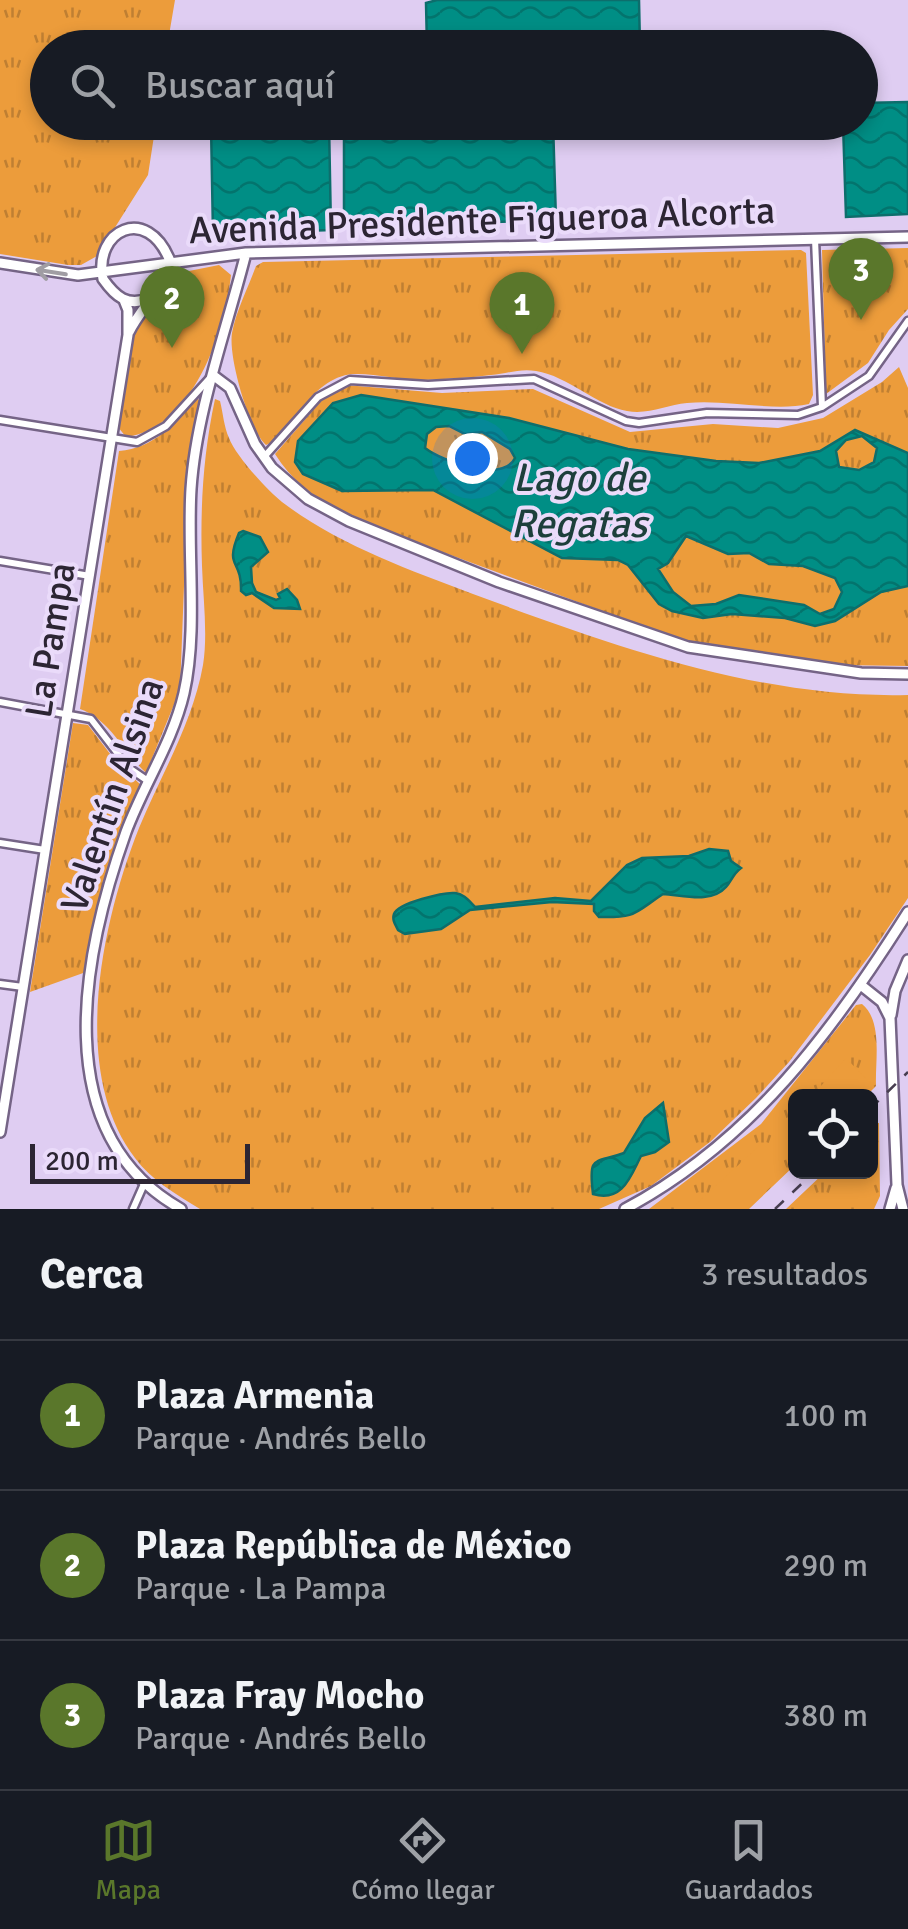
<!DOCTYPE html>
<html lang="es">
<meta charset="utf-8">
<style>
body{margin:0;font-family:Signika,sans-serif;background:#20242c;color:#f1f3f6}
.controls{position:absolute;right:30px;bottom:30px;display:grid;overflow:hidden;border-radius:15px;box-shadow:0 5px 15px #0003}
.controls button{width:90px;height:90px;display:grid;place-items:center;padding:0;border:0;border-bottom:2px solid #363941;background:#171b24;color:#f1f3f6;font:50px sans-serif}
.scale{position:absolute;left:30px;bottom:25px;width:220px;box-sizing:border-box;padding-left:10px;border:5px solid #2c2533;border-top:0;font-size:28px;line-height:35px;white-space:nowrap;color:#2c2533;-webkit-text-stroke:8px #eadbfa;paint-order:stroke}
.you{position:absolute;left:472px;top:458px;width:35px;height:35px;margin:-25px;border:8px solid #fff;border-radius:50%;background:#1a73e8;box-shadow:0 0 0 15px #1a73e833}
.badge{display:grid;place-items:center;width:65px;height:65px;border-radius:50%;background:#5a772b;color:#fff;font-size:32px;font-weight:700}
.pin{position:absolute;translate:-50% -82px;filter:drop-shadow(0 2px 5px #0008)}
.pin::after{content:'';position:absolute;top:52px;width:35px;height:30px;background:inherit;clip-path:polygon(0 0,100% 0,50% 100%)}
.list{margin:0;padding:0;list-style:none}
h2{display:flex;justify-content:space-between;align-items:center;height:130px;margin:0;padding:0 40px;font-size:42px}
h2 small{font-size:32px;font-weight:400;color:#9ea1a6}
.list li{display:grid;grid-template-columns:65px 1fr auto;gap:30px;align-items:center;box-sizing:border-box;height:150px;padding:0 40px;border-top:2px solid #363941}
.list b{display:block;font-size:38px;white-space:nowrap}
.list p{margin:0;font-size:32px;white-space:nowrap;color:#9ea1a6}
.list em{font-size:32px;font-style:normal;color:#9ea1a6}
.icon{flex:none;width:55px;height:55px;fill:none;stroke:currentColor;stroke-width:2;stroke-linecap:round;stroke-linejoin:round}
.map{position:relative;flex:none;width:908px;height:1209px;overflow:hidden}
.search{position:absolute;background:#171b24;box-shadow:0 5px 15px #0003;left:30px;right:30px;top:30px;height:110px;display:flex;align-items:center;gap:25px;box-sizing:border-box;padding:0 35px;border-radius:55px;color:#9ea1a6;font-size:38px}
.sheet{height:580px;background:#171b24}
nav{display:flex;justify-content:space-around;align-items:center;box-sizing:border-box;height:140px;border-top:2px solid #363941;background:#171b24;font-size:28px;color:#9ea1a6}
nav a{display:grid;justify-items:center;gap:5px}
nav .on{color:#5a772b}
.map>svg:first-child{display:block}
</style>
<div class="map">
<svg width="908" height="1209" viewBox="0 0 908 1209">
<defs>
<pattern id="grass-tufts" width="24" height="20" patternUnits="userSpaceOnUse" patternTransform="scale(2.5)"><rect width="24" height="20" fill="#ec9c3b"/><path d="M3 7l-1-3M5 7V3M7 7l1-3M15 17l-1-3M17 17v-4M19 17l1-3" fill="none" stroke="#bf7f32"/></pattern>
<pattern id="water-waves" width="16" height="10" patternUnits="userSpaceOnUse" patternTransform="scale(2.5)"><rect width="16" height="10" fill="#008e85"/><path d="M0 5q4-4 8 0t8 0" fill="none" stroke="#03746d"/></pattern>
</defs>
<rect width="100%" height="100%" fill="#dfcdf2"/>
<path fill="url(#grass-tufts)" d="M0,0H175L167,47L48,48V122L156,123L148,175L97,256L81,265H68L0,254Z
M908,248V309L889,330L868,363L826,394L822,250Z
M801,250L806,253L813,395L809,404C773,412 727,399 687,403C667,405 648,415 627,411C597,406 568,376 536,371C520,368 506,374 491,375C468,378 445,379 422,380C399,380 375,373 353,374C308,378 293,435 266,445C249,430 228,357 232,333C236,311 248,288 256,266L263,262Z
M219,265L231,275C225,333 192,429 126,437L118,427L132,334L139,318L179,273Z
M899,367L908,388V666L835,665L678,639L356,520C323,503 295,486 275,454L322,400L345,385L442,393L533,389L630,432L713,424L778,428L823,418L882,382Z
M197,399L200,400L189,456L180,690L146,773C124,752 109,719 80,709L119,451C154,448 175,424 197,399Z
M215,399L220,401C223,413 224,427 229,438C235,455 267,490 282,502C339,545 407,569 473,594C611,645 759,699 908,695V898L870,955L789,1062L756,1098L710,1142L651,1186L599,1209H200C176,1194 152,1181 135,1158C69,1072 102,921 139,828C161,775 193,722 203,665C208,634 203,598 202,566C200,509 203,455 215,399Z
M73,723L88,725L117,763L141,785C112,845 97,906 86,972L30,992Z
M862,1004C883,1021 875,1061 876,1086L866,1096H796L795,1165L749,1209H649L761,1124L856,1005Z
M875,1123H879L880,1196L874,1209H786L825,1172H870L871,1127Z"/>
<path fill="#ec9c3b" d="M846,1058L874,1087L864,1096H812Z
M762,1143L789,1170L747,1209H691Z"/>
<path fill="url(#water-waves)" stroke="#0d6e6c" stroke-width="2.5" fill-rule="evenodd" d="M437,0H639L640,47H427L426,3Z
M908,102V214L846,217L843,123L860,122L861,103Z
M329,123L331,230L213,234L211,125Z
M344,123H553L556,220L344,227Z
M361,395L509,418L628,449L716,461L759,463L820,451L855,430L908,453V586L881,592L835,621L815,626L785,618L732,614L703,618L672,611L659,604L628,565L618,560L562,558L433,490L342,491L303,474L295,462L298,441L333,403ZM449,426L465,434L482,432L510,449L515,458C503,483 443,462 425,448L427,434L436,427ZM862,436L877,448L874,462L859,470L839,467L836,451L846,440ZM686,536L728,554L749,553L769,564L803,566L835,578L842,592L834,609L820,614L804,605L739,595L716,604L691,606L673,592L658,569L668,563Z
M243,531L260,537L268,552L251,567L252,583L256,592L276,600L280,598L278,594L287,589L297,600L300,609L274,608L252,593L246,595L241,591C242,558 224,569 239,533Z
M709,849L728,851L731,861L741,868C733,874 732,880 726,887C711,904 683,895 663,894C634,913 637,918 599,917L594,911V904L552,902L470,910L441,929L405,934L398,930C395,924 392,920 394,914C398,903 444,892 455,893C464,894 469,901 475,907L555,898L591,901L627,865L642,858L689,856Z
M663,1103L669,1142L655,1152L641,1156C631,1175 623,1203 593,1194C588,1153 595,1164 624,1153L645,1118Z"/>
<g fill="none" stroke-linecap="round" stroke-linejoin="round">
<defs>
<path id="street" d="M815,239L822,407
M0,420L137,442L166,426L209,379
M264,457L318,397L350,380L428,385L534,379L626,421L639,423L707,413L798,415L822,407L869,376L908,321
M0,561L90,576
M0,702L91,719L129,768L148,781
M0,843L45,850
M0,984L23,987
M133,1209L144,1184"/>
<path id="secondary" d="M0,263L78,275L246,253L908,237
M129,332C140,309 167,284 170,261C147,203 93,231 103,279C115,296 128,308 149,298
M214,376L230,388L255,444L272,468L308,499L349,521L499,582L688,647L861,673L908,674
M862,986L882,1002L890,1018L897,1185L903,1209
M891,1015L895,991L908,960
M0,1132L128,335V310L124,300
M181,1209C45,1132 83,953 126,832C143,786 173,741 184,693C198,631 187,553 191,489C196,412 227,328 246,253
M625,1209C751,1142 833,1031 908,912
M890,1209L896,1188"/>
</defs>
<use href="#street" stroke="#756486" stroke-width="11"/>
<use href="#secondary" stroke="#756486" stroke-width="14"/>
<use href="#street" stroke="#fff" stroke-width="6"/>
<use href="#secondary" stroke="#fff" stroke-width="9"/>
<path stroke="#473e50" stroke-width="2.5" stroke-dasharray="12 12" stroke-linecap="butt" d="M870,1109L908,1072
M775,1209L814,1172"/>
</g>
<defs><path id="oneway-shaft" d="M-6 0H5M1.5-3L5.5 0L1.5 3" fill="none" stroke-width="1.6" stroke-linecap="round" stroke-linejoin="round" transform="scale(2.5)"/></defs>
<use stroke="#a09da3" href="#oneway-shaft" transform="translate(51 272) rotate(-171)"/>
<g text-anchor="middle" stroke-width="8" stroke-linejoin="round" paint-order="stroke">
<g font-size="38" fill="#2c2533" stroke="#eadbfa">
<text transform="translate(482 220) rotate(-2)" y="13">Avenida Presidente Figueroa Alcorta</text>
<text transform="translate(50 640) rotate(-81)" y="13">La Pampa</text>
<text transform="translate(112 795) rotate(-71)" y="13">Valentín Alsina</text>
</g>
<g font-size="40" font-style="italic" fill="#1d3f3b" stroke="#eadbfa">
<text x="579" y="491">Lago de<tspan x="579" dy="46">Regatas</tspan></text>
</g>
</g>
</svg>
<div class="controls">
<button><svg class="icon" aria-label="locate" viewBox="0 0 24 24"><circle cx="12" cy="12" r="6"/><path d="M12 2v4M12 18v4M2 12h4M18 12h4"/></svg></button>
</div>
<div class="scale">200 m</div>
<div class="you"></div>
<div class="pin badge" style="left:522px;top:354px">1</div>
<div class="pin badge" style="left:172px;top:348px">2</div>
<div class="pin badge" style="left:861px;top:320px">3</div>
<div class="search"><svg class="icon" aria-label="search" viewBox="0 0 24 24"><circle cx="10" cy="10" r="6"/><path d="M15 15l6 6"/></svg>Buscar aquí</div>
</div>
<section class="sheet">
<h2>Cerca<small>3 resultados</small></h2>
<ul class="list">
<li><span class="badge">1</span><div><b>Plaza Armenia</b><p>Parque · Andrés Bello</p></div><em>100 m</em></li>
<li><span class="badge">2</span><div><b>Plaza República de México</b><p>Parque · La Pampa</p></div><em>290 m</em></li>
<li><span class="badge">3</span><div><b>Plaza Fray Mocho</b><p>Parque · Andrés Bello</p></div><em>380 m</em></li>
</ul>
</section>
<nav>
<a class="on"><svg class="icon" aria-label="map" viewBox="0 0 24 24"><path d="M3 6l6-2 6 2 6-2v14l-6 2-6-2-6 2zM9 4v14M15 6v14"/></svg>Mapa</a>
<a><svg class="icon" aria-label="directions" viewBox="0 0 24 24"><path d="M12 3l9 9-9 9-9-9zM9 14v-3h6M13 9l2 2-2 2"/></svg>Cómo llegar</a>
<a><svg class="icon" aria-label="saved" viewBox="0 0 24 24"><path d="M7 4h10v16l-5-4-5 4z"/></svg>Guardados</a>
</nav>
